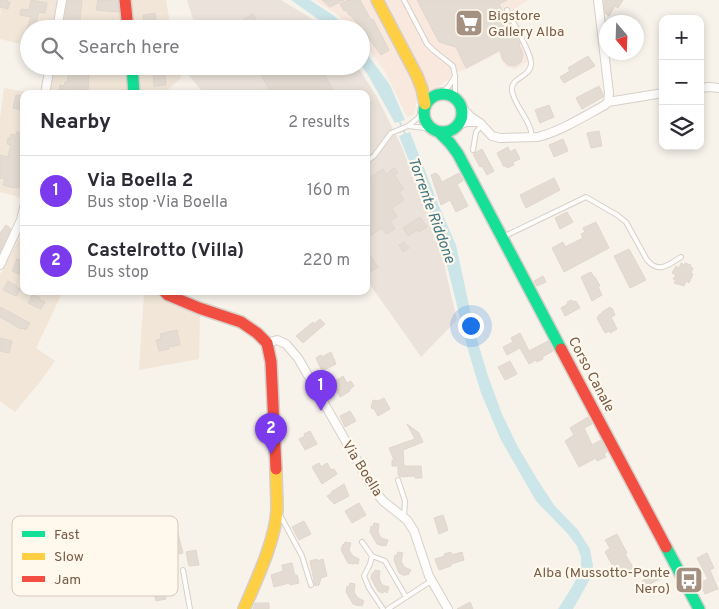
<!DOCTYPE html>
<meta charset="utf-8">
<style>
body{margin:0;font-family:Overpass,sans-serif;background:#f7f7f7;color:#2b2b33}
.controls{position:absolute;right:15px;top:15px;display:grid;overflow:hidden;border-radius:10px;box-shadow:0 2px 8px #0003}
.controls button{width:45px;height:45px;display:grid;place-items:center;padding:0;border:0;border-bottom:1px solid #e1e1e2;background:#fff;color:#2b2b33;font:25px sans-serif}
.compass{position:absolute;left:599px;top:15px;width:45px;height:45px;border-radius:50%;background:#fff;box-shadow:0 2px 8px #0003;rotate:161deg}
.you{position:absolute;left:470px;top:325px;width:18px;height:18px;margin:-12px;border:4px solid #fff;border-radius:50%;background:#1a73e8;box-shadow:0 0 0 8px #1a73e833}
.badge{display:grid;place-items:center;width:32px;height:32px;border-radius:50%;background:#7c3aed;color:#fff;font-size:16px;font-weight:700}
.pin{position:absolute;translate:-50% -41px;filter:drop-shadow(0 1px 2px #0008)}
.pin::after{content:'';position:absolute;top:26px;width:18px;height:15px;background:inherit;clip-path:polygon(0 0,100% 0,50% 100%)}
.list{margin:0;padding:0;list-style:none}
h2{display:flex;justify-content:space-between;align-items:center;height:65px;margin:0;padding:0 20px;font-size:21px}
h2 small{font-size:16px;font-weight:400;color:#7c7c81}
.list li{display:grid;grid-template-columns:32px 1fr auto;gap:15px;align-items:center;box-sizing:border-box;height:70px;padding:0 20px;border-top:1px solid #e1e1e2}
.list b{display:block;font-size:19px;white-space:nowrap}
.list p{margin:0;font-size:16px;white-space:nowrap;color:#7c7c81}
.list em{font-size:16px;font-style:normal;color:#7c7c81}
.icon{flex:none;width:28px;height:28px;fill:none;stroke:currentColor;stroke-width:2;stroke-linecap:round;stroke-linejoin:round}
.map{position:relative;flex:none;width:719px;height:609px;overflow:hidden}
.search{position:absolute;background:#fff;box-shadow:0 2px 8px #0003;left:20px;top:20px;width:350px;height:55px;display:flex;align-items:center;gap:12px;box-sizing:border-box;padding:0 18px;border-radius:28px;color:#7c7c81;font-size:19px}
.panel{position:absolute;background:#fff;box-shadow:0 2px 8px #0003;left:20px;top:90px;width:350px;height:205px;border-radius:10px}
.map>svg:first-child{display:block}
</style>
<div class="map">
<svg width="719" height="609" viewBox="0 0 719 609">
<rect width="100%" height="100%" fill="#f7f3eb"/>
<path fill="#f1e6d8" d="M0,0H58L53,29H29V46L0,39V17L1,11H0Z
M66,0H120L124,29H60Z
M128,0H166L171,29H130Z
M54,66H127L129,94H50Z
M134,66H178L181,78L163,94H136Z
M4,88L37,94H24V189L22,198L0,192V119Z
M24,229V291H63L36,348L55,361L39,383L15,412L0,401V275Z
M142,291H156L157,293L200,314L199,359L139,370L144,293Z"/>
<path fill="#f8e8de" d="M315,0H528L513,10L534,58L515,69L506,67L501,59L499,53L465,70L452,73L449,79L436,88L418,96L414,114L407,117L385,71L361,38V29H353L338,15Z"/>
<path fill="#ebe3db" d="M187,0H281L306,15L325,29H196Z
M193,66H357L377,97L401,145L438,238L457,320L421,357L366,279V94H204L186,72Z"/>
<path fill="#cce5e9" d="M291,0H310L333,15L348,29H332Z
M361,46L390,85L405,120L395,123L368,75L361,65Z
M410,132L439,206L456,245L475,333L488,376L502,414L518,447L537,479L554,505L578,530L590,549L593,566L590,579L573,609H558L572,587L581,570V557L577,546L567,533L536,501L501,440L481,393L468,350L440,237L399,136Z"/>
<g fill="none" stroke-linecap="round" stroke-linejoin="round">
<path stroke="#cce5e9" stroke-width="2" d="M399,120L405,134"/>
</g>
<path fill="#e4dcd2" stroke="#e0d6cd" d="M0,0H8L7,2H10L8,9L0,7Z
M31,0L47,3L45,13L39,12L36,22L51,29H27L31,17L20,15L21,9L29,10Z
M68,0H82L79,29H65L66,23H64Z
M98,0L118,1L119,12L96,10Z
M322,0H344L330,7Z
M348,0H360L371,20L373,19L389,50L381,55L360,26L350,15H349L346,10L344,11L340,4Z
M417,0H507L499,4L520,44L519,45L523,54L521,62L515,66L508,65L503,60L500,50L466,68L456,47L439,42Z
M604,0H623L618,8L615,6L609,16L605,13Z
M155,13L157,29H145L143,15Z
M253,14L261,29H228Z
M114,20L115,29H103V21Z
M588,56L595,66L564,83L560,77L570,71L568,68Z
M149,66H161V71H165L166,85L154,86L153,72H149Z
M256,66H320L335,94H272Z
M69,71L89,75L88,90L78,89V91H74L73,94H59L60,85L64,86L65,82H67Z
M599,86L603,94V97L582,109L576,98Z
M16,95L24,96V110L13,108Z
M549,105L554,117L540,123L535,110Z
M599,131L602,146L591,148L587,133Z
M17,132L23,134L22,141L23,142L19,158L24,159V164L19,188L14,187V188L3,185L5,179L0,178V155L8,157L11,145L7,144L8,138H10L11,134L16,135Z
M563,139L568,151L554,157L549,145Z
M508,147L510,152L515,149L520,159L513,162L514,165L507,168L506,165L504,167L497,153Z
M482,149L494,171L487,175L482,166L480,167L473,154Z
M394,168L398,173L394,175L404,189L399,192L404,200L392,208L397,217L390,221L395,229L386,234L382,228L366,238V180L383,169L386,174Z
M436,173L439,176L442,182L459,173L463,181L457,184L468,206L456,212L450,200L441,205L431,175Z
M554,178L560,190L526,208L520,195Z
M567,212L573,222L560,229L555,218Z
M420,217L427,227L419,232L417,230L408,236L403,228Z
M596,222L609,248L564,272L552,248L563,242L565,247L583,238L581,234L585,232L583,228Z
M6,225L11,229L0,252V233Z
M404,242L409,248L403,252L399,245Z
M366,249L378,267L370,272L366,266Z
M629,249L646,280L630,288L614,256Z
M17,259L24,262V276L12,271Z
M681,263L684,265L685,263L691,265L690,267L693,268L691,273L693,274L689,283L686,281L684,286L674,283L676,280L673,279L676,275L672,273L676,266L679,268Z
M591,272L594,277H595L600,286L598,287L602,295L592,301L581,277Z
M543,276L546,282L537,286L534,281Z
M8,281L17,286L16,287L20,289L16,296L3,290Z
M33,294L40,298V300L45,302L41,309L28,303Z
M572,300L573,302L576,301L580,308L565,316L561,308L568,304L567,302Z
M0,307L30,323L26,330L22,328L21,329L0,317Z
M610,307L611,309L612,308L615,315L611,317L617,329L610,333V331L605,333L597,318L598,317V316L602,313V312Z
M320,319L325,324L303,343L296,336L313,322L314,324Z
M177,330L180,345L168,347L169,349L159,351L156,340L161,339L160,334Z
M520,333L529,351L548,341L553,351L542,357L543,359L537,362L536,360L529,364L520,348L507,355L503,347L513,342L511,338Z
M0,338L12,341L9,353L0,351Z
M331,352L336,364L322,371L316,358L321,355L322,357Z
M510,361L517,374L505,380L498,367Z
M343,376L347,383L351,381L354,386L349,390L350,391L340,397L332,383Z
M384,398L390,409L378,416L374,409L371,408L373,400L378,401Z
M350,411L356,421L345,427L340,416Z
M588,417L592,424L584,428L592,445L601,440L607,452L604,454L606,457L597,461L596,458L579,467L565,441L574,435L570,428Z
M407,424L419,433L423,442L403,450L404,466H421L422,478H415V476L400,477L398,475V466H392V460H394L389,448L415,439Z
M310,431L317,444L305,450L299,439L305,436L304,434Z
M319,463L321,467L327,463L331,470L334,469L337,474L322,484L312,467Z
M344,484L349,496L334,504L332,501H331L327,496L332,493L331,492Z
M359,503L366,515L352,523L345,511Z
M443,515L448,530L439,534L434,518Z
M304,521L311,534L299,540L292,527Z
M374,523L379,524L378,532L381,538L388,540L386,546L383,545V546L377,544L370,532L371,526L373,527Z
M173,525L176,526L183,553L162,558L169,584L163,585L166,599L156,601L143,547L147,546L143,532Z
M617,534L627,553L625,554L634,569L619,577L605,552L610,548L605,540Z
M345,542L351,543L349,550L353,556L359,559L358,564L354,563V564L348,563L341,550L343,544L344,545Z
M196,550L199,565L189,566L186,552Z
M398,552L403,553L401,561L404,567L411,570L408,575L405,574V576L399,573L394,560L395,555H397Z
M451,552L452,555L462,552L464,560L451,564V566L439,570L435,559L445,556L444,554Z
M707,553L714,568L710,570L718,589L705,594L700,583L708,579L697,558Z
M317,559V561L323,559L327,576L321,578L319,585L315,586L310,561Z
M292,563L295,576L297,575L299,583L290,585L289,583L274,587L271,575L283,571L282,565Z
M668,568L671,573L644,587L642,581Z
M375,570L380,571L379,578L382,585L389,587L387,593L384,591L383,593L378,591L371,578L372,573H374Z
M350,583L355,584L354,592L358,598L364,601L362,606L359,605V606L353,604L346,592L347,586L349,587Z
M470,602L473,609H457Z
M255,603H269V609H253Z"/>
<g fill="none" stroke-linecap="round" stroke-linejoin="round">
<defs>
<path id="lane" d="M404,0L427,44L433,50L453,66L455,76
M507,10C512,21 532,54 531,64C530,78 510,77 512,91C515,107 531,120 532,137
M441,93L449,86L455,76V98
M424,109L418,118L408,126L432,129
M473,150L476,132L482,125
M366,162L374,156L391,133L408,126
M505,236L586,197L617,215L626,222L647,260C659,274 668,265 681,257
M398,480L405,501L404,516
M280,515L302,556L311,585
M362,542L372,556L385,561L406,597
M372,556L370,564L364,576L369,588L383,609
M183,570L190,609
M388,609L431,581"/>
<path id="street" d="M57,29L62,0
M700,88L709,87L719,88
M45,94L50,66
M608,102L663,93
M462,108L471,117L480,123L492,136L500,138L538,137C561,131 583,117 605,105L608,102L609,93L598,0
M458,125L467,122H478
M0,265L21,220L24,207
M267,343L277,340L286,344L298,358L374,490L383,501L407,520L414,531L429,576L448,609"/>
<path id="fast" d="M132,66L134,94
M424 113a19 19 0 1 1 38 0a19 19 0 1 1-38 0Z
M439,132L450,143L458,154L561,349
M666,547L699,609"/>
<path id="slow" d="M377,0L417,76L422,89L425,104
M244,609C256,581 276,539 277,509C277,496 276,482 276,469"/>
<path id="jam" d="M125,0L128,29
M164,291L168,295L199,308L241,322L257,333L267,343L271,362L276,469
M561,349L666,547"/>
</defs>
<use href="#lane" stroke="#d6d0c9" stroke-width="6"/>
<use href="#street" stroke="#d6d0c9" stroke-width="10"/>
<use href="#fast" stroke="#d7cfc7" stroke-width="14"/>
<use href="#slow" stroke="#d7cfc7" stroke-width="14"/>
<use href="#jam" stroke="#d7cfc7" stroke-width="14"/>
<use href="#lane" stroke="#fefdfc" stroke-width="4"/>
<use href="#street" stroke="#fefdfc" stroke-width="8"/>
<use href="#fast" stroke="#16e098" stroke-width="11"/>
<use href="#slow" stroke="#ffcf43" stroke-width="11"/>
<use href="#jam" stroke="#f24e42" stroke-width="11"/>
</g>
<defs>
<symbol id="supermarket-square" viewBox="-11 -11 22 22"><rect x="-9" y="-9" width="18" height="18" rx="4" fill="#a49182" stroke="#fff8ec"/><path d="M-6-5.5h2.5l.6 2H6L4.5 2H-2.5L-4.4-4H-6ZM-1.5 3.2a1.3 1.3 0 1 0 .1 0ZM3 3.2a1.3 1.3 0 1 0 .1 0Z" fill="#fff"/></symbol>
<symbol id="bus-square" viewBox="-11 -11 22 22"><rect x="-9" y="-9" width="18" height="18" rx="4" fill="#a49182" stroke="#fff8ec"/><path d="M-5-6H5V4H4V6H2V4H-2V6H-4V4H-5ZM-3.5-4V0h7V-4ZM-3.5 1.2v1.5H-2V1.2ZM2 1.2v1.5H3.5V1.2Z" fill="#fff"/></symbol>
</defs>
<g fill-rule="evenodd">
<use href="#supermarket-square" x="453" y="7" width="32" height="32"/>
<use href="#bus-square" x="673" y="564" width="32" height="32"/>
</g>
<g text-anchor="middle" stroke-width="4.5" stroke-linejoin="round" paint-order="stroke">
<g font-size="14" fill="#775c49" stroke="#fff8ec" text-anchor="start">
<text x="488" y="20">Bigstore<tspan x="488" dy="16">Gallery Alba</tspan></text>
<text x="670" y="577" text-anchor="end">Alba (Mussotto-Ponte<tspan x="670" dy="16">Nero)</tspan></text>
</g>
<g font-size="14" fill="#775c49" stroke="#fff8ec">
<text transform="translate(592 374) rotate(62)" y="5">Corso Canale</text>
<text transform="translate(363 468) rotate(58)" y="5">Via Boella</text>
</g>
<g font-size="15" font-style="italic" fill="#3f7684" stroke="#fff8ec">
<text transform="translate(432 210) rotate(70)" y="5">Torrente Riddone</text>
</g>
</g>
<rect x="12" y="516" width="166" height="80" rx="8" fill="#fff8ec" stroke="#d6c9bb" stroke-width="1"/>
<rect x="22" y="531" width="23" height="6" fill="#16e098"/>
<rect x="22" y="553" width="23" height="7" fill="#ffcf43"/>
<rect x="22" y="576" width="23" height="6" fill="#f24e42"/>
<g font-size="14" fill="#775c49">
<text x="54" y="539">Fast</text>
<text x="54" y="561">Slow</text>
<text x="54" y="584">Jam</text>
</g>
</svg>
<div class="controls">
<button>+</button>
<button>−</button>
<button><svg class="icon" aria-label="layers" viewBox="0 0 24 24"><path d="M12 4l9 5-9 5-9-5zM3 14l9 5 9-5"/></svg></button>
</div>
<svg class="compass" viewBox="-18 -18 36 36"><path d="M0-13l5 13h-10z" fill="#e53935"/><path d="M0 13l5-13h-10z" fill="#7c7c81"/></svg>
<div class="you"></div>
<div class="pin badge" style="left:321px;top:411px">1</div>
<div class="pin badge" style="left:271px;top:454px">2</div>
<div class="search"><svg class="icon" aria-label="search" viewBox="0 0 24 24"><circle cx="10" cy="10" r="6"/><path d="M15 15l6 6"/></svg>Search here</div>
<section class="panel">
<h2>Nearby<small>2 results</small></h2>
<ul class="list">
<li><span class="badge">1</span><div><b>Via Boella 2</b><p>Bus stop · Via Boella</p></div><em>160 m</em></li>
<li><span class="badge">2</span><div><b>Castelrotto (Villa)</b><p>Bus stop</p></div><em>220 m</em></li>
</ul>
</section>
</div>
